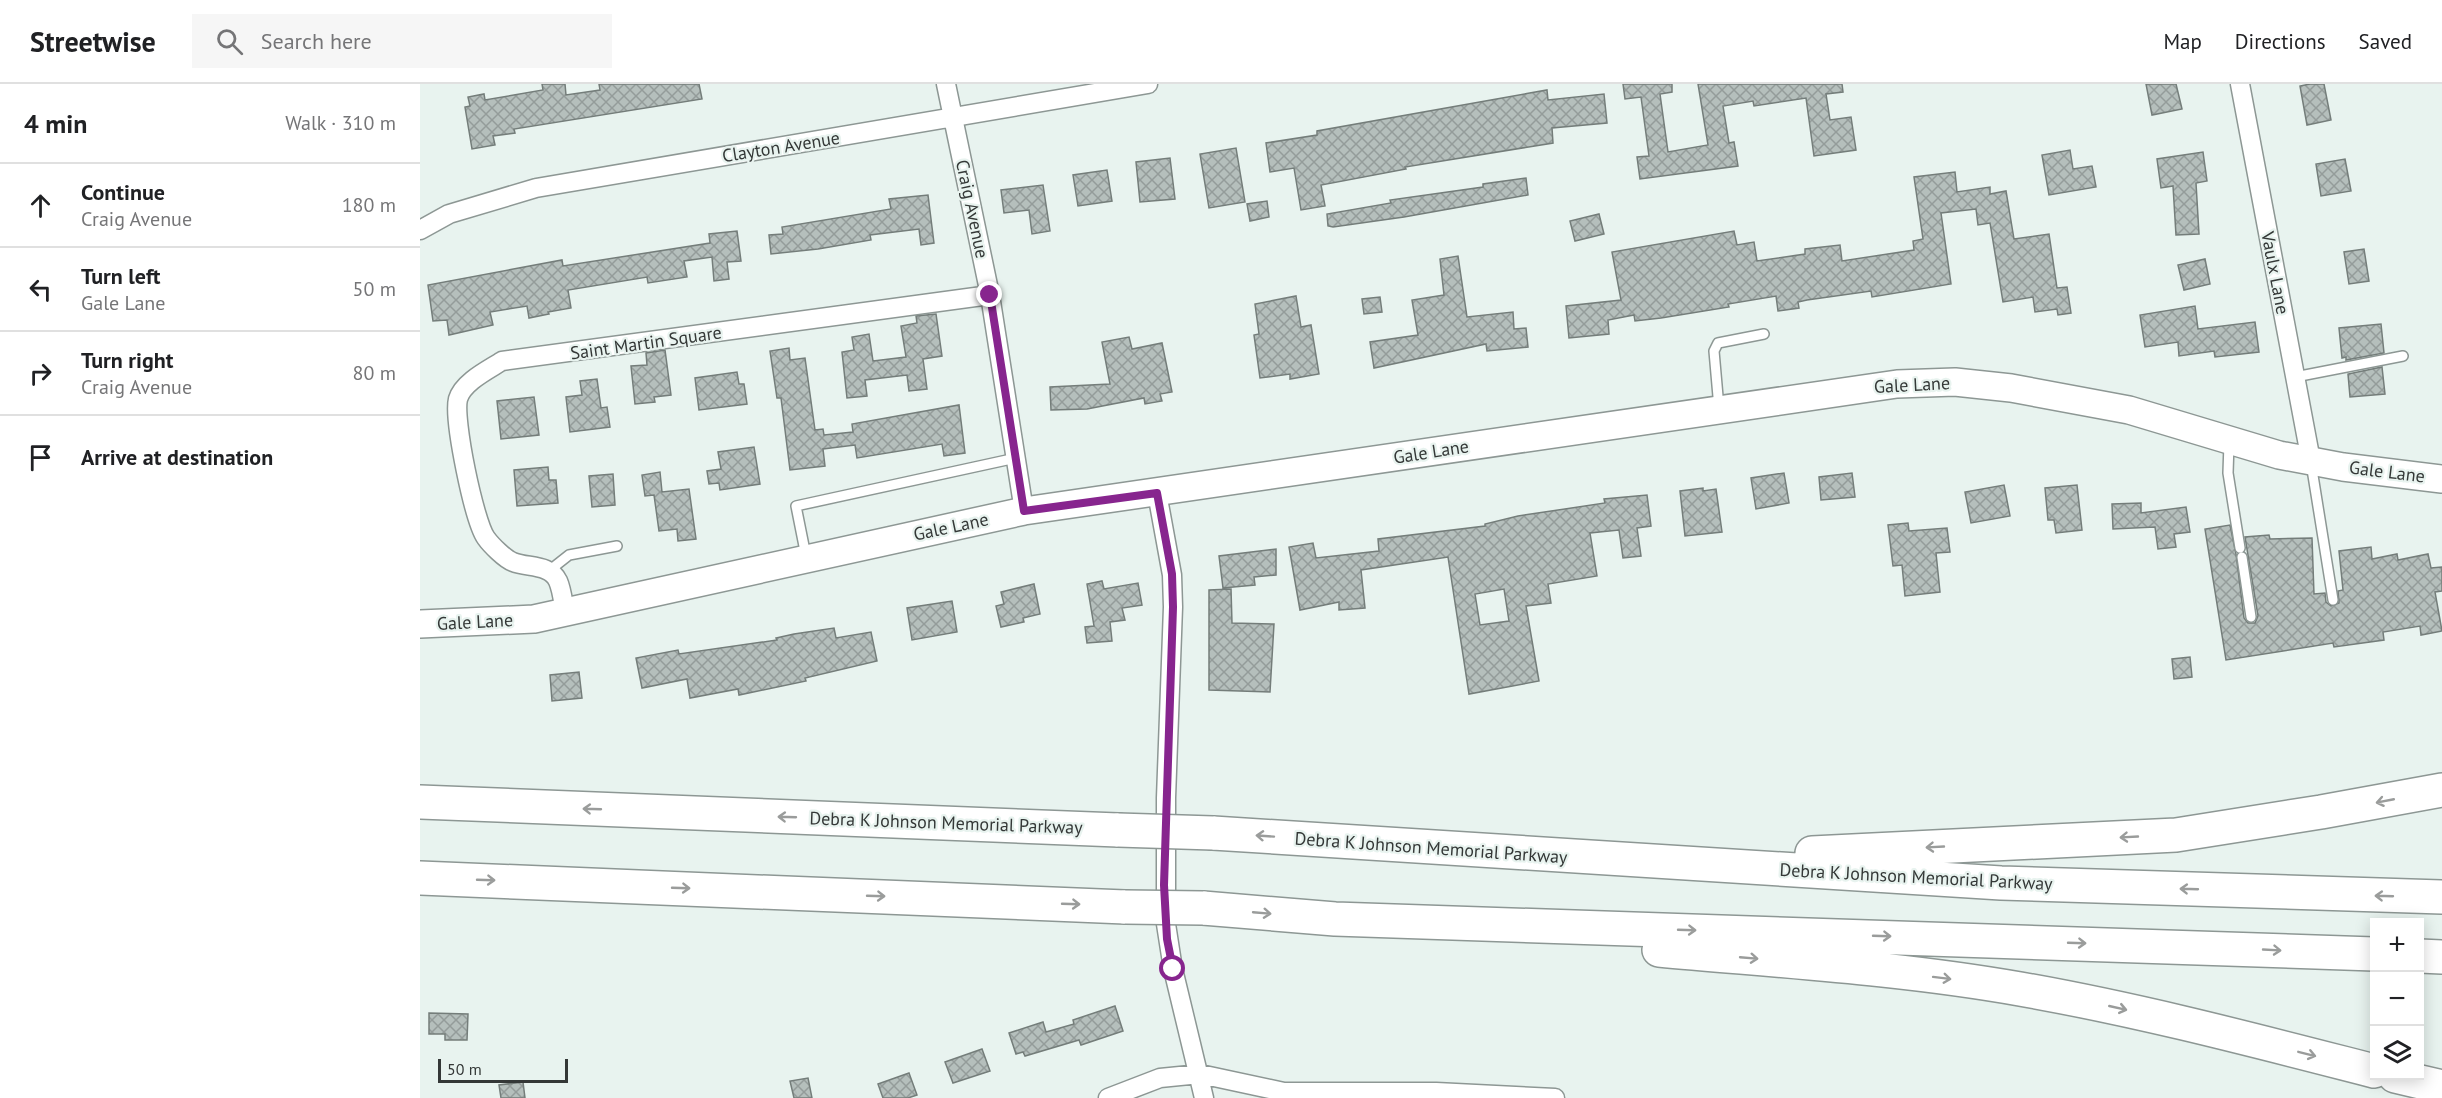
<!DOCTYPE html>
<meta charset="utf-8">
<style>
body{margin:0;font-family:"PT Sans",sans-serif;background:#f6f6f6;color:#202124}
.controls{position:absolute;right:18px;bottom:18px;display:grid;overflow:hidden;border-radius:0px;box-shadow:0 3px 15px #0003}
.controls button{width:54px;height:54px;display:grid;place-items:center;padding:0;border:0;border-bottom:2px solid #e0e0e0;background:#fff;color:#202124;font:30px sans-serif}
.scale{position:absolute;left:18px;bottom:15px;width:130px;box-sizing:border-box;padding-left:6px;border:3px solid #343837;border-top:0;font-size:16px;line-height:21px;white-space:nowrap;color:#343837;-webkit-text-stroke:4px #e8f3ef;paint-order:stroke}
.stop{position:absolute;width:18px;height:18px;margin:-14px;border:4px solid #87258e;border-radius:50%;background:#fff}
.stop.end{background:#87258e;border-color:#fff;box-shadow:0 2px 6px #0008}
.list{margin:0;padding:0;list-style:none}
h2{display:flex;justify-content:space-between;align-items:center;height:78px;margin:0;padding:0 24px;font-size:26px}
h2 small{font-size:20px;font-weight:400;color:#757577}
.list li{display:grid;grid-template-columns:39px 1fr auto;gap:18px;align-items:center;box-sizing:border-box;height:84px;padding:0 24px;border-top:2px solid #e0e0e0}
.list b{display:block;font-size:22px;white-space:nowrap}
.list p{margin:0;font-size:20px;white-space:nowrap;color:#757577}
.list em{font-size:20px;font-style:normal;color:#757577}
.icon{flex:none;width:33px;height:33px;fill:none;stroke:currentColor;stroke-width:2;stroke-linecap:round;stroke-linejoin:round}
.map{position:relative;flex:none;width:2022px;height:1014px;overflow:hidden}
header{display:flex;align-items:center;gap:36px;box-sizing:border-box;height:84px;padding:0 30px;background:#fff;border-bottom:2px solid #e0e0e0}
header strong{font-size:28px}
nav{display:flex;gap:33px;margin-inline-start:auto;font-size:21px}
.search{width:420px;height:54px;background:#f6f6f6;display:flex;align-items:center;gap:15px;box-sizing:border-box;padding:0 21px;border-radius:0px;color:#757577;font-size:22px}
main{display:flex}
aside{flex:1;background:#fff}
.map>svg:first-child{display:block}
</style>
<header>
<strong>Streetwise</strong>
<div class="search"><svg class="icon" aria-label="search" viewBox="0 0 24 24"><circle cx="10" cy="10" r="6"/><path d="M15 15l6 6"/></svg>Search here</div>
<nav><a>Map</a><a>Directions</a><a>Saved</a></nav>
</header>
<main>
<aside>
<h2>4 min<small>Walk · 310 m</small></h2>
<ul class="list">
<li><svg class="icon" aria-label="ahead" viewBox="0 0 24 24"><path d="M12 20V5M6 11l6-6 6 6"/></svg><div><b>Continue</b><p>Craig Avenue</p></div><em>180 m</em></li>
<li><svg class="icon" aria-label="left" viewBox="0 0 24 24"><path d="M17 20v-9H6M10 6l-5 5 5 5"/></svg><div><b>Turn left</b><p>Gale Lane</p></div><em>50 m</em></li>
<li><svg class="icon" aria-label="right" viewBox="0 0 24 24"><path d="M7 20v-9h11M14 6l5 5-5 5"/></svg><div><b>Turn right</b><p>Craig Avenue</p></div><em>80 m</em></li>
<li><svg class="icon" aria-label="arrive" viewBox="0 0 24 24"><path d="M6 21V4h12l-3 4 3 4H6"/></svg><div><b>Arrive at destination</b></div></li>
</ul>
</aside>
<div class="map">
<svg width="2022" height="1014" viewBox="0 0 2022 1014">
<defs>
<pattern id="building-cross-hatch" width="8" height="8" patternUnits="userSpaceOnUse" patternTransform="scale(1.5)"><rect width="8" height="8" fill="#b5bfbc"/><path d="M0 0l8 8M0 8l8-8" fill="none" stroke="#949c9a"/></pattern>
</defs>
<rect width="100%" height="100%" fill="#e8f3ef"/>
<path fill="url(#building-cross-hatch)" stroke="#747d7a" stroke-width="1.5" fill-rule="evenodd" d="M122,0H145L146,11L180,6L179,0H279L282,15L94,45L95,49L73,52L75,61L52,65L45,23L50,22L48,13L64,10L65,16L123,6Z
M1203,0H1252V8L1240,10L1248,68L1288,61L1278,0H1422L1423,8L1406,10L1410,36L1431,33L1436,66L1394,72L1386,14L1334,22L1333,17L1303,22L1309,59L1314,58L1318,82L1220,95L1217,73L1229,72L1221,13L1205,15Z
M1726,0H1756L1762,25L1732,31Z
M1890,0H1904L1911,36L1887,41L1880,2Z
M1127,6L1128,16L1184,10L1187,39L1132,44L1133,59L985,83L986,85L901,101L905,122L881,126L874,84L850,88L846,59L897,51V47Z
M816,64L825,118L789,124L780,70Z
M1650,66L1653,85L1672,82L1676,103L1629,111L1622,71Z
M1783,68L1787,97L1776,99L1779,150L1756,151L1753,102L1741,104L1737,75Z
M750,74L755,115L720,118L716,78Z
M1925,75L1931,107L1901,112L1896,80Z
M687,86L692,117L658,122L653,91Z
M1535,88L1537,108L1570,103V110L1586,107L1594,155L1629,150L1637,204L1647,203L1651,229L1638,231L1637,225L1615,228L1613,213L1583,218L1570,139L1558,141L1556,125L1521,129L1531,200L1452,213L1451,207L1387,216L1378,218L1379,224L1358,227L1356,212L1308,220L1309,223L1241,234L1215,237L1214,231L1188,236L1189,250L1149,254L1146,222L1201,216L1192,168L1314,147L1317,161L1334,158L1337,177L1385,170V165L1420,161L1422,177L1494,166L1493,157L1503,155L1494,93Z
M1106,94L1108,111L984,133L913,143L908,142L907,130L971,119L970,116L1063,103V100Z
M623,101L630,147L612,150L609,126L584,129L581,106Z
M508,111L514,159L501,161L499,145L450,151L451,156L398,165L351,170L349,151L363,150L362,143L471,125L469,115Z
M847,117L849,133L830,137L827,120Z
M1179,130L1184,150L1155,157L1150,137Z
M317,147L321,177L307,178L309,195L294,197L292,173L264,177L267,193L228,199L227,193L148,206L151,224L128,228L129,230L109,234L107,222L70,228L73,241L29,251L27,236L13,237L8,201L142,176L143,182L290,159L289,150Z
M1944,165L1949,197L1929,200L1924,168Z
M1038,172L1047,233L1093,228L1094,245L1106,244L1108,263L1067,267L1066,260L954,284L950,258L998,251L992,216L1024,211L1020,175Z
M1785,175L1790,200L1764,206L1758,181Z
M876,212L881,243L891,241L899,290L870,295V290L840,294L834,251L839,250L835,220Z
M960,213L962,228L944,230L942,215Z
M1775,222L1778,245L1835,238L1839,268L1795,273L1794,267L1759,272L1758,258L1725,263L1720,231Z
M516,230L522,272L503,275L507,305L489,307L487,291L445,296L447,312L427,314L422,268L434,266L432,253L449,250L453,277L486,273L481,242L497,239L496,232Z
M1961,240L1964,269L1926,276V273L1922,274L1919,244Z
M709,253L712,265L742,259L752,308L740,310L742,317L725,320L724,314L667,325L631,326L630,303L690,300L682,258Z
M369,264L370,276L385,274L395,346L403,345L404,351L433,348L432,340L539,321L545,369L524,372L522,360L437,374L435,361L403,365L405,382L370,386L361,314H357L350,267Z
M245,266L251,311L234,313L235,318L215,320L211,282L227,281L226,269Z
M1962,283L1965,310L1930,313L1928,290Z
M317,288L319,300H324L327,320L279,326L275,294Z
M177,295L181,324L187,323L190,343L150,348L146,313L162,311L160,297Z
M114,313L119,351L81,355L77,317Z
M334,363L340,400L300,406L299,399L289,400L287,387L301,385L298,368Z
M128,383L129,396H136L138,419L97,422L94,386Z
M240,388L242,408L269,405L276,455L258,457L257,445L239,447L234,411L225,412L222,391Z
M1364,389L1369,419L1336,425L1331,394Z
M1432,389L1435,413L1401,416L1399,393Z
M193,390L195,421L172,423L169,392Z
M1584,401L1590,432L1551,439L1545,408Z
M1657,401L1662,446L1636,449L1634,436H1628L1625,404Z
M1283,404V407L1296,405L1302,448L1265,452L1260,407Z
M1227,411L1231,442L1217,444L1221,472L1203,474L1199,446L1170,449L1177,492L1128,500L1131,519L1106,522L1119,597L1049,610L1028,473L941,486L945,524L919,526V518L880,526L869,463L893,459L896,474L959,467L958,455L1065,442V440L1098,432L1185,419L1184,415ZM1084,505L1089,537L1060,541L1055,510Z
M1721,419V429L1766,423L1770,448L1754,450L1756,463L1738,465L1735,443L1693,445L1692,420Z
M1488,439L1489,447L1527,444L1530,468L1516,469L1520,508L1485,512L1482,481L1473,482L1468,441Z
M1810,441L1816,470L1824,534L1828,539H1835L1838,532L1825,453L1849,451L1850,455L1892,454L1894,510L1905,509L1906,518L1911,522L1919,519L1918,507L1923,506L1919,467L1951,463L1952,475L1977,470L1978,476L2008,470L2011,484L2022,483V507L2015,508L2022,547L2001,551L2000,542L1963,548L1964,556L1914,563L1913,559L1806,576L1785,445Z
M856,465V491L834,493L835,501L803,504L799,472Z
M682,497L684,505L718,499L722,521L702,524L705,536L690,538L692,557L667,559L665,543L674,542L667,500Z
M614,500L620,530L603,534L604,538L581,543L576,522L584,520L581,508Z
M811,505L812,539L854,540L850,608L789,606V506Z
M532,517L537,548L492,556L487,524Z
M414,544L416,554L451,548L457,577L385,594L386,597L319,611L318,605L270,614L267,595L222,604L216,574L258,566L259,570L357,556L356,554L374,550Z
M1770,573L1772,593L1754,595L1752,575Z
M159,588L162,614L132,617L130,591Z
M695,922L703,947L661,961L659,956L605,972L603,968L596,970L589,949L623,938L626,948L654,940L653,936Z
M9,929L48,930L47,956H25V950H9Z
M562,965L570,987L533,999L525,978Z
M489,989L497,1011L488,1014H463L458,1000Z
M388,994L392,1014H374L370,997Z
M103,998L105,1014H81L79,1001Z"/>
<g fill="none" stroke-linecap="round" stroke-linejoin="round">
<defs>
<path id="lane" d="M1875,293L1983,272
M1299,324L1294,267L1298,259L1344,250
M1809,359L1808,389L1820,464
M1891,379L1913,516
M386,472L376,422L596,374
M1822,473L1831,533
M130,486L149,471L197,462"/>
<path id="street" d="M526,0L570,211L604,427
M1820,0L1891,377
M0,146L29,130L116,104L728,0
M737,409L752,491L753,523L746,714V840L753,885L784,1014
M145,528C143,518 142,506 138,497C130,480 108,484 93,478C85,475 71,461 66,454C54,437 33,335 38,315C43,298 68,286 82,277L570,211
M688,1014L740,994L780,990L864,1008H1016L1135,1014"/>
<path id="secondary" d="M0,540L114,535L604,427L1477,300L1535,298L1591,304L1709,326L1859,371L1923,383L2022,395"/>
<path id="highway" d="M0,718L698,746
M793,749L1581,799L2022,813
M1392,769L1756,751L1901,728L2022,706
M0,794L705,823
M783,824L915,835L1954,870
M1239,866C1359,877 1481,884 1600,905C1720,926 1837,957 1954,987
M2000,872L2022,873
M1975,992L2022,1003"/>
</defs>
<use href="#lane" stroke="#8d9794" stroke-width="12"/>
<use href="#street" stroke="#8d9794" stroke-width="21"/>
<use href="#secondary" stroke="#8d9794" stroke-width="30"/>
<use href="#highway" stroke="#8d9794" stroke-width="36"/>
<use href="#lane" stroke="#fff" stroke-width="9"/>
<use href="#street" stroke="#fff" stroke-width="18"/>
<use href="#secondary" stroke="#fff" stroke-width="27"/>
<use href="#highway" stroke="#fff" stroke-width="33"/>
<defs>
<path id="highway-bridge" d="M698,746L793,749
M705,823L783,824"/>
</defs>
<use href="#highway-bridge" stroke="#8d9794" stroke-width="36" stroke-linecap="butt"/>
<use href="#highway-bridge" stroke="#fff" stroke-width="33"/>
</g>
<defs><path id="oneway-shaft" d="M-6 0H5M1.5-3L5.5 0L1.5 3" fill="none" stroke-width="1.6" stroke-linecap="round" stroke-linejoin="round" transform="scale(1.5)"/></defs>
<g stroke="#9a9c9b">
<use href="#oneway-shaft" transform="translate(1965 717) rotate(169)"/>
<use href="#oneway-shaft" transform="translate(172 725) rotate(-178)"/>
<use href="#oneway-shaft" transform="translate(367 733) rotate(-178)"/>
<use href="#oneway-shaft" transform="translate(845 752) rotate(-176)"/>
<use href="#oneway-shaft" transform="translate(1709 753) rotate(177)"/>
<use href="#oneway-shaft" transform="translate(1515 763) rotate(177)"/>
<use href="#oneway-shaft" transform="translate(66 796) rotate(2)"/>
<use href="#oneway-shaft" transform="translate(261 804) rotate(2)"/>
<use href="#oneway-shaft" transform="translate(1769 805) rotate(-178)"/>
<use href="#oneway-shaft" transform="translate(456 812) rotate(2)"/>
<use href="#oneway-shaft" transform="translate(1964 812) rotate(-178)"/>
<use href="#oneway-shaft" transform="translate(651 820) rotate(2)"/>
<use href="#oneway-shaft" transform="translate(842 829) rotate(5)"/>
<use href="#oneway-shaft" transform="translate(1267 846) rotate(2)"/>
<use href="#oneway-shaft" transform="translate(1462 852) rotate(2)"/>
<use href="#oneway-shaft" transform="translate(1657 859) rotate(2)"/>
<use href="#oneway-shaft" transform="translate(1852 866) rotate(3)"/>
<use href="#oneway-shaft" transform="translate(1329 874) rotate(5)"/>
<use href="#oneway-shaft" transform="translate(1522 894) rotate(7)"/>
<use href="#oneway-shaft" transform="translate(1698 924) rotate(13)"/>
<use href="#oneway-shaft" transform="translate(1887 970) rotate(14)"/>
</g>
<g fill="none" stroke-linecap="round" stroke-linejoin="round">
<path stroke="#87258e" stroke-width="8" d="M570,211L604,427L737,409L752,490L753,523L744,801L747,855L753,885"/>
</g>
<g text-anchor="middle" stroke-width="4.5" stroke-linejoin="round" paint-order="stroke">
<g font-size="18" fill="#343837" stroke="#e8f3ef">
<text transform="translate(361 63) rotate(-9)" y="6">Clayton Avenue</text>
<text transform="translate(552 125) rotate(78)" y="6">Craig Avenue</text>
<text transform="translate(1855 189) rotate(79)" y="6">Vaulx Lane</text>
<text transform="translate(226 259) rotate(-8)" y="6">Saint Martin Square</text>
<text transform="translate(1492 301) rotate(-3)" y="6">Gale Lane</text>
<text transform="translate(1011 368) rotate(-9)" y="6">Gale Lane</text>
<text transform="translate(1967 388) rotate(7)" y="6">Gale Lane</text>
<text transform="translate(531 443) rotate(-12)" y="6">Gale Lane</text>
<text transform="translate(55 538) rotate(-3)" y="6">Gale Lane</text>
<text transform="translate(526 739) rotate(2)" y="6">Debra K Johnson Memorial Parkway</text>
<text transform="translate(1011 764) rotate(4)" y="6">Debra K Johnson Memorial Parkway</text>
<text transform="translate(1496 793) rotate(3)" y="6">Debra K Johnson Memorial Parkway</text>
</g>
</g>
</svg>
<div class="controls">
<button>+</button>
<button>−</button>
<button><svg class="icon" aria-label="layers" viewBox="0 0 24 24"><path d="M12 4l9 5-9 5-9-5zM3 14l9 5 9-5"/></svg></button>
</div>
<div class="scale">50 m</div>
<div class="stop" style="left:753px;top:885px"></div>
<div class="stop end" style="left:570px;top:211px"></div>
</div>
</main>
